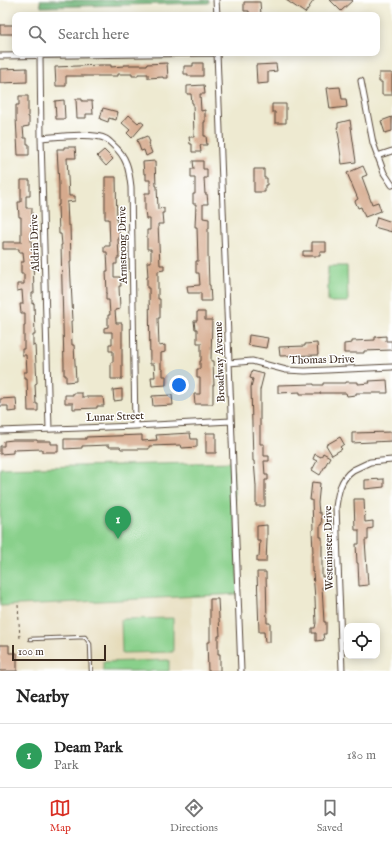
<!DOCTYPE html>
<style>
body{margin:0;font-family:"IM FELL English",serif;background:#f6f6f6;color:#222}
.controls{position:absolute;right:12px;bottom:12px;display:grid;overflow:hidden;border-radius:8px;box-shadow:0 2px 10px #0003}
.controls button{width:36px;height:36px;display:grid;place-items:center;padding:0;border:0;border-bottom:1px solid #e0e0e0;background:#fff;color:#222;font:20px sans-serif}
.scale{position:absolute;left:12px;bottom:10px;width:94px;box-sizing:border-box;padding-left:4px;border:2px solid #3b2a1e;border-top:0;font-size:11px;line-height:14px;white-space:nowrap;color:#3b2a1e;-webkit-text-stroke:3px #fff;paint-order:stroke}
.you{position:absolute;left:179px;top:385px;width:14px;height:14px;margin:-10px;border:3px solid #fff;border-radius:50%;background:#1a73e8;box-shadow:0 0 0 6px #1a73e833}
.badge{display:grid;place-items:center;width:26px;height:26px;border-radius:50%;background:#d93025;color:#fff;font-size:13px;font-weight:700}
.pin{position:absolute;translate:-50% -33px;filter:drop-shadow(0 1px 2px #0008)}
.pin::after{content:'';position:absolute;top:21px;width:14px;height:12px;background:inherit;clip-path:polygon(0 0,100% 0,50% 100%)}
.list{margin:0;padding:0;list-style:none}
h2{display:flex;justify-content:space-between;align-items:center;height:52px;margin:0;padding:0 16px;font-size:17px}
h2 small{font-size:13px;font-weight:400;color:#767676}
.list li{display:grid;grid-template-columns:26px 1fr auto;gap:12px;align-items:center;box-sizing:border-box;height:64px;padding:0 16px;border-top:1px solid #e0e0e0}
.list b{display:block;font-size:15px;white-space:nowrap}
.list p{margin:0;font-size:13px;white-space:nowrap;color:#767676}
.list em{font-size:13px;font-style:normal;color:#767676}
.icon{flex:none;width:22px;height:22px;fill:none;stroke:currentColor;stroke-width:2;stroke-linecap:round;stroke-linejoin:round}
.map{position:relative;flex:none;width:392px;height:671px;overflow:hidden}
.search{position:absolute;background:#fff;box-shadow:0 2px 10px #0003;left:12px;right:12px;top:12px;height:44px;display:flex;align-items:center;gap:10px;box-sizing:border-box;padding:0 14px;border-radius:8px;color:#767676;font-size:15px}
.sheet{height:116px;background:#fff}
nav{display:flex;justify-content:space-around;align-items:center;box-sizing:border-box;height:56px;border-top:1px solid #e0e0e0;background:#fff;font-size:11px;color:#767676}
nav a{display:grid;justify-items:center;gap:2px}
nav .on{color:#d93025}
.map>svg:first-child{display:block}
</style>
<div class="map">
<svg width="392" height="671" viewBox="0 0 392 671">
<rect width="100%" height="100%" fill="#fff"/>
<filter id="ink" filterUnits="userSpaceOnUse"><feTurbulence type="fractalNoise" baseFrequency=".025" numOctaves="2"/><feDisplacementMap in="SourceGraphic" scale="8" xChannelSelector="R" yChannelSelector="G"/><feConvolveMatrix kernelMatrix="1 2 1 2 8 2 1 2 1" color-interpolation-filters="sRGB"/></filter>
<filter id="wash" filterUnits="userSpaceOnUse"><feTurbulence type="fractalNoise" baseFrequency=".012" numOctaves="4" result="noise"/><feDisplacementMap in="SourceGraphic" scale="16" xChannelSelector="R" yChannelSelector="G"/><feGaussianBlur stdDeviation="0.9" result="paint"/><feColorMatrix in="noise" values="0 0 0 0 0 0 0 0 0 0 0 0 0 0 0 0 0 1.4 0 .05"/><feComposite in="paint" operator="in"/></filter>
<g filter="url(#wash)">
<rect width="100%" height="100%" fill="#eeead1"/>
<path fill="#e5dbba" d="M191,596L193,671H0V606Z"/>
<path fill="#89d08b" stroke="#627d54" d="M328,266H347L348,302H328Z
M233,462L238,594L0,606V468Z
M173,618V652L122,653L121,619Z
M169,660V671H103V662Z"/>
<path fill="#6eb277" stroke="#546e4a" d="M40,0H209V3L41,7Z"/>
<g id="blocks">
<path fill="#d6aa8d" d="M286,0H314L305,13Z
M330,0H353L341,11Z
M244,2H260L261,15H249V11H244Z
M0,25H15V34H0Z
M167,63L168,78H163V77L148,78V74H138V76H132V74H118V76H66V86H56L55,67L100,65H111V67L124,66V65H147V64Z
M193,63H203V76H188V74H184V66H193Z
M276,64L277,71L268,72V83L257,84L256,65Z
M27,68V82L0,83V69Z
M379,73H392V95H382V82H379Z
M204,85L205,94H200L201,111L205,110V122H204V136H206L207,145H200L201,152H192V144H190L189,137H194L193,103H192L191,94H187V86Z
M340,87L342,99H346L347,107L330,109L327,88Z
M19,96H28V117H29V126L23,127L24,138H27V144H29V155H18L16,118V105H19Z
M76,99H82V101H92L93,114H86V118H77Z
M64,100L65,119H56L55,101Z
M272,104H286V123H275V112H272Z
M103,108L118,112L116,120L109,118L108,122L100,119Z
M129,115L138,123L140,121L144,124L132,138L127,133L130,130L122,123Z
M392,117V131L385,133L381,121Z
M350,120L356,162L342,164L339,143H340L337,127H338V123Z
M147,136L150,142L148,143L152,153L146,156L144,150L141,151L137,140Z
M64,147H75L76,158H67L69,196H75V201L67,202L68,225H70L71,262H70L73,321H71L72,345H74L76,381L66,382V375H64V365L61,245H62L61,234H59L58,205H59V185L57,149H64Z
M104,150L113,159L106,166L97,156Z
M155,161L156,186H157L158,209L164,208V213H162L163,224H158L160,265H164V270L158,271V299H160V318H158L159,346L165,345V352L161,353V369H163V376H166V385L152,386L151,377H155L154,364H150L149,288H147V277H148L147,262H151V249H147V230H150V219H146L145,209V193H150V180H146V174H144L143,162Z
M193,161H203V169H207V178H204L205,194H207L208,204H203V218L209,219V228H208V254L209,285H210L211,301H201V293H188L187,286L200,285L199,273H196V261H198L197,227H195L196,204H193V194H195V178H191V169H194Z
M363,166L367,175L362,177L372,204L378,202L381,211L365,217L361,207L358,208L355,201L358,199L347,173Z
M254,169H264V178H267V185H265V192H254Z
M105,177H116L117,226H119V239H118L119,258H117V264H114V277H120L121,286H119L120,309L115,310L116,323H122V379H111V362H113V351H109V344H112V332H104V328L108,327V315H110L109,300H106V293H107L106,271H108L107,252H104V246H110L109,219H105Z
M21,180H30V196H26V208H32L31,239L32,252H33L34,259H33L34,293H32V304L34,303L35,335H33V346L35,345L37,383L35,384L36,404H38V411H28L27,378H24V372H27L26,355H22V349H24V325H25V313H21L20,304H23L22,290L17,291V284H24V274H21V262H24L23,252H19V249H3V242H21V217H19L18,202H21Z
M377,217L392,222V232L374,227Z
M312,242H326V252H320V256H303V251H312Z
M197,312H205V320H212L211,361H213L214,385H213V404H195L194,394H200V378H197V369H200V361H201V343H197V329H195L194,321H197Z
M249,335L268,338L266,348L248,345Z
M386,336V341H392V350L364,351V353H344V344L352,343V341L375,340V337Z
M317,343L318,355L280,356L279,347L305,346V344Z
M252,371L264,374L260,390V444H264V456H269V461H264L265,475H268V480H265V506H256V486L254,461H253L251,387L253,379L250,378Z
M387,380L388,393H356V395L347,396L346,393H320V394H300V392L278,393V385L314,384V385H323V383H346V382H358V384L370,383L369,381Z
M122,389V400L114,401L113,390Z
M73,393H82V397H103L104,406H97V408L73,409V403H65V395H73Z
M172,395L173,405L153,406L152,396Z
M16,398L17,411L8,412V406H0V399Z
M392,432V441L352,443V433Z
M190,433L191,439H197V447L182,448L181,445L149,446V449H121L120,447H109V445L82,446V448L64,449V439H86V437L142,435V441L157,440L156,435Z
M206,433H216V453H206Z
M340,437L344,444L340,447L342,449L332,455L326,445Z
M13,440H37V441H51V444H58V452H42V449L13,450V453L0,454V446H4V441Z
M323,453L330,457L320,475L312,470L317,461L313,459L315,454L321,457Z
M384,479V487L365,489V480Z
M312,482L320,483L318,503L319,513H321L322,524L320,525V537H322V577L324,576L325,587H322L324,622H326V634H323L324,640L316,641V633H312V628H315L316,623L315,599L313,572H312V553H313L312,530H313L312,500H310Z
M354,499H364L365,522L373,521V528L368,529V540H365L368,585L359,586L358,563H357L356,544H359V530H355Z
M267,525V540L266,562H257V556L259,557L260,540H257V526Z
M257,572H266L267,623H270V642H265L264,632H259Z
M210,599H218L220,636H218V654H220V671H208L207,642H210Z
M0,645H9V653H17V671H0Z"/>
</g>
</g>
<g filter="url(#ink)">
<use href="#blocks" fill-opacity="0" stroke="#564739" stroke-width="1"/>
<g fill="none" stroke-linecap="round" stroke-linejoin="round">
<defs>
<path id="lane" d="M30,639L85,637L90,644L91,671"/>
<path id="street" d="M216,0L217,15
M217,53C224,259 234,465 241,671
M0,56L217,53
M40,56L41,138L49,429
M361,81L373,143L384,173L392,185
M41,138C55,137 94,132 106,139C108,140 111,143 113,145C127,157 129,169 131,187L135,426
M377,156L392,151
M229,363L252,361L286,370L305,371L392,367
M0,431L135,426L231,421
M342,671L336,507C338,493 340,479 353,470L370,462L392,460"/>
</defs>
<use href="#lane" stroke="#564739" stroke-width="4.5"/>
<use href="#street" stroke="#564739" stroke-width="7"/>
<path stroke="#564739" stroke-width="1" stroke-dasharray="3 3" stroke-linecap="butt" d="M18,605L20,639"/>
<use href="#lane" stroke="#fff" stroke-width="2.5"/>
<use href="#street" stroke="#fff" stroke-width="5"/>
</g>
</g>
<g text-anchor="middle" stroke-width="3" stroke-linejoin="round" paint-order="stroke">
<g font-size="11" fill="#3b2a1e" stroke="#fff">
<text transform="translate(34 243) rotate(-92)" y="4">Aldrin Drive</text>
<text transform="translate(122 245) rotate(-91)" y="4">Armstrong Drive</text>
<text transform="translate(322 359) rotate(-1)" y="4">Thomas Drive</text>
<text transform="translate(219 362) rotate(-92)" y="4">Broadway Avenue</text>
<text transform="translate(115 416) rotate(-2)" y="4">Lunar Street</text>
<text transform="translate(328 548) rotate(-91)" y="4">Westminster Drive</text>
</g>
</g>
</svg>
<div class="controls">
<button><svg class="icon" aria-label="locate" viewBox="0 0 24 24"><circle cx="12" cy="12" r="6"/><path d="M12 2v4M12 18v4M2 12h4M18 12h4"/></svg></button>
</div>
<div class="scale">100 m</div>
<div class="you"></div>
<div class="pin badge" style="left:118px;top:539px;background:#2e9e5b">1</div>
<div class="search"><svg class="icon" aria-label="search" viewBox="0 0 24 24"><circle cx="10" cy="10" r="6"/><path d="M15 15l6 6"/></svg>Search here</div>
</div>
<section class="sheet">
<h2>Nearby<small></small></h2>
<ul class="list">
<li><span class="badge" style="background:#2e9e5b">1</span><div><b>Deam Park</b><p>Park</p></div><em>180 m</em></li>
</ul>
</section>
<nav>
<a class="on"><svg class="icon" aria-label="map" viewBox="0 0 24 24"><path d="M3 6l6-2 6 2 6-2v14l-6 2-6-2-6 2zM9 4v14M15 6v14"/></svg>Map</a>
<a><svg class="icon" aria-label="directions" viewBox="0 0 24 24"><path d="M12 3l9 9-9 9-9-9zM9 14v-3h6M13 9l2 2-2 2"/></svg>Directions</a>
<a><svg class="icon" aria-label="saved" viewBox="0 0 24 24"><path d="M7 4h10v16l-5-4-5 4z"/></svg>Saved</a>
</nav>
